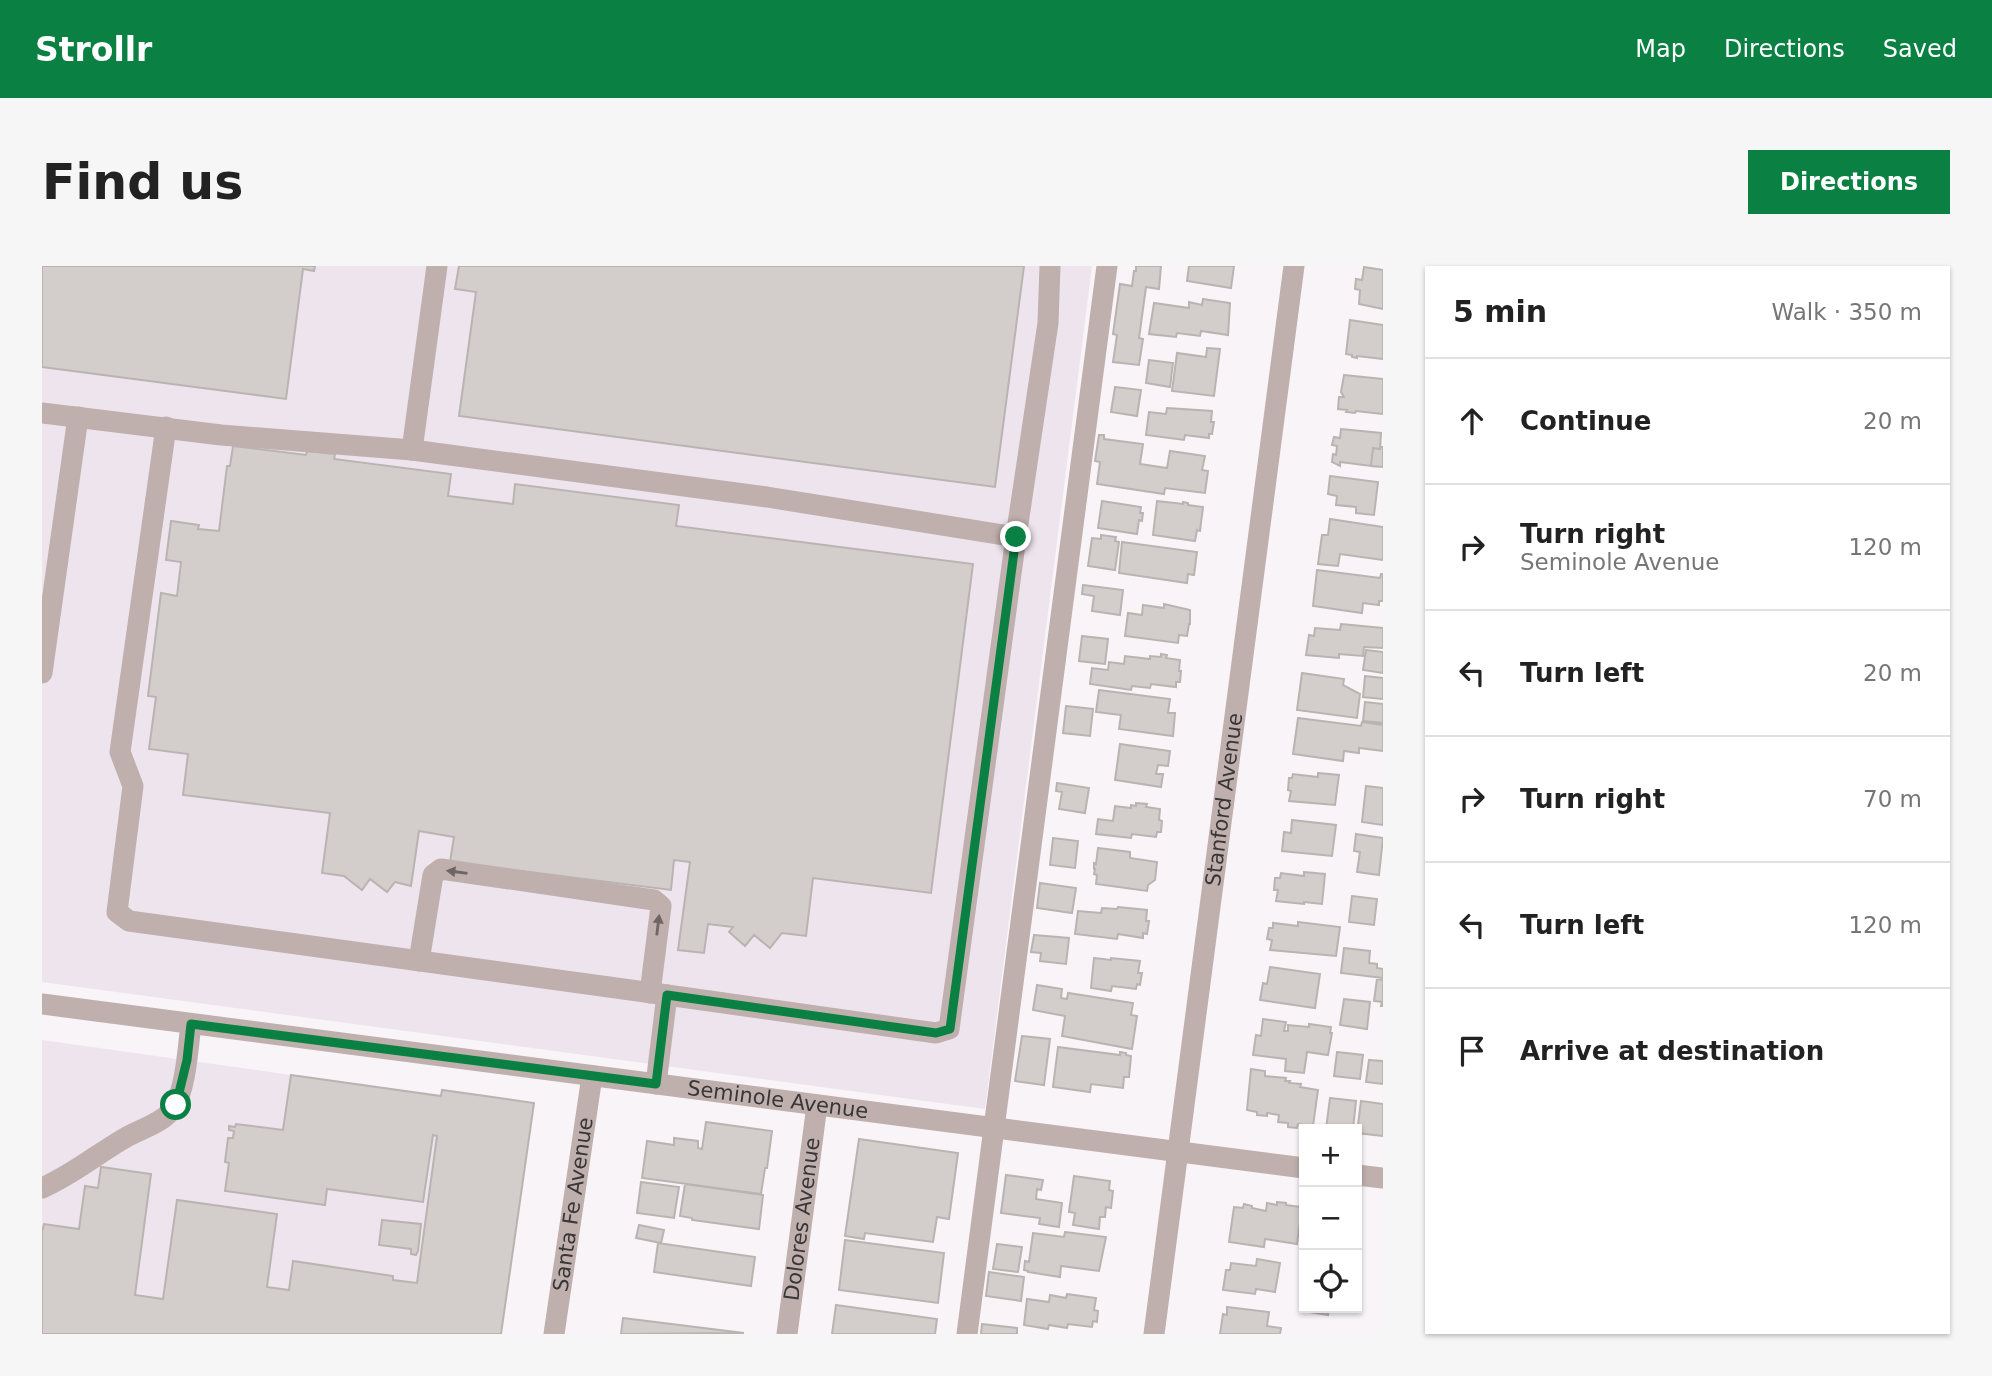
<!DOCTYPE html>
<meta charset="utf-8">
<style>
body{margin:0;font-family:"DejaVu Sans",sans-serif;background:#f6f6f6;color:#222}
.controls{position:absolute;right:21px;bottom:21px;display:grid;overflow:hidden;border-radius:0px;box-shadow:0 2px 5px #0004}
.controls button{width:63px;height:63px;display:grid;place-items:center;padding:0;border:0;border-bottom:2px solid #e0e0e0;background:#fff;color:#222;font:35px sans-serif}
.stop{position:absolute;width:21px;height:21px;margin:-16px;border:5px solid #0b8043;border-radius:50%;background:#fff}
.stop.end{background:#0b8043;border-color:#fff;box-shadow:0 2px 7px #0008}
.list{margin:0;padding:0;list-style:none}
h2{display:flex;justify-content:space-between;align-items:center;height:91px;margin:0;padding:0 28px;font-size:30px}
h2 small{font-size:23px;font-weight:400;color:#767676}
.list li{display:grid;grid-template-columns:46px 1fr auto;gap:21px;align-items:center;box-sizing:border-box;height:126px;padding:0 28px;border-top:2px solid #e0e0e0}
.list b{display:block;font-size:26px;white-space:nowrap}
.list p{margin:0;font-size:23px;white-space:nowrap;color:#767676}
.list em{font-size:23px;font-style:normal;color:#767676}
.icon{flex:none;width:38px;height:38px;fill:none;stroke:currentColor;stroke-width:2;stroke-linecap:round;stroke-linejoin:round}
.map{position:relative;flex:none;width:1341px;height:1068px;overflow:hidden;border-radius:0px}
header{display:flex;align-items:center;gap:42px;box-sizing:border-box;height:98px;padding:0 35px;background:#0b8043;color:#fff}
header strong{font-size:33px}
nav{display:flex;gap:38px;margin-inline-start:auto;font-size:24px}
.intro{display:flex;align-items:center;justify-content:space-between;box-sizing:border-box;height:168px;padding:0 42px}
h1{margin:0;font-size:49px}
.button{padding:18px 32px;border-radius:0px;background:#0b8043;color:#fff;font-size:24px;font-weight:700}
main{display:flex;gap:42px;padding:0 42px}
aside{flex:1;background:#fff;border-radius:0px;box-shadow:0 2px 5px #0004}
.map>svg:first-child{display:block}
</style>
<header>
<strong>Strollr</strong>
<nav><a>Map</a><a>Directions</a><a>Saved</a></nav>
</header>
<div class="intro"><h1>Find us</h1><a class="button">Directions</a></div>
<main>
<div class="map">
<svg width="1341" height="1068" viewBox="0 0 1341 1068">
<rect width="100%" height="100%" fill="#f8f4f8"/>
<path fill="#eee4ed" d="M0,0H1050L943,843L0,716Z
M0,774L399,830L492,837L459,1068H0Z"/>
<path fill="#d3cecb" stroke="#b9b4b1" stroke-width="2" d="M0,0H273L272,5L261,3L244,133L0,101Z
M417,0H982L953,221L417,150L434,26L413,23Z
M1094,0H1119L1117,23L1104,21L1097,72L1101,73L1097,99L1071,96L1075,69L1071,68L1078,18L1090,20L1092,5H1094Z
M1147,0H1192L1189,22L1145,15Z
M1322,1L1341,4V43L1317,38L1318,24L1313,23L1314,13L1320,14Z
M1161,33L1188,37L1186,69L1159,65L1158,70L1135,67L1134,71L1107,68L1112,37L1147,42V36L1160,39Z
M1308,54L1341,59V93L1315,90V92L1310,91V89L1304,88Z
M1165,82L1178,83L1172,130L1130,125L1135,87L1164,91Z
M1107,94L1131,97L1128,121L1104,117Z
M1302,109L1341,113V148L1314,145L1313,147L1304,146L1305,144L1296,143L1297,131H1302L1299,126Z
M1073,121L1099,124L1095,150L1069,146Z
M1125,142L1170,145L1169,156H1172L1170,168H1167V172L1143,169L1142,174L1104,169L1107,146L1124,148Z
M1299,163L1339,167L1338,183L1331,182L1329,200L1298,196V200L1290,196L1291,188L1294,189L1295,180L1290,179L1292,171L1298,172Z
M1057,169H1062V173L1101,178L1098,198L1125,202L1128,185L1163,190L1160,204L1166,205L1163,227L1123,222L1122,228L1055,218L1058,196L1053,195Z
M191,180L264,189L265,185L293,188L292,193L409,208L406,230L471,238L473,218L637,239L634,260L931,298L889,627L771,612L764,670L740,667L728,682L712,669L703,680L687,666L691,661L666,658L662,687L636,684L648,596L632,594L629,624L408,596L412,571L377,565L369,620L353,616L345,626L328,613L320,624L302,610L280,607L288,547L141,529L146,488L107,483L114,431L106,430L119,327L135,330L139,296L124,294L129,255L157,259L156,263L177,265L185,200H188Z
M1338,181H1341V201L1329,200L1331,182L1338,183Z
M1288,210L1336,216L1332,249L1314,247V241L1294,239L1295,230L1286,228Z
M1060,235L1099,241L1098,247H1101L1100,255L1097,254L1095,268L1056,262Z
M1115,235L1141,238V236L1146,237V239L1161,241L1158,265L1155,264L1153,275L1111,269Z
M1288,253L1341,261V294L1298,288L1296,300L1276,298L1280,269H1286Z
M1059,269L1074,271L1073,275L1077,276L1073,304L1046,300L1050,272L1059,273Z
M1080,276L1155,286L1152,309L1146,308L1145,317L1077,307Z
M1275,304L1338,312L1339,308H1341V335H1337V339L1321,337L1320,347L1271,340Z
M1041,319L1081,324L1078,349L1050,345L1052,330L1040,328Z
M1122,338L1148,344V358H1147L1145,370L1137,369L1136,377L1083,370L1086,347L1100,349L1101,339L1122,342Z
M1299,358L1341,362V382L1322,381L1321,390L1297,388V392L1264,389L1267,369L1272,370L1273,362L1298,364Z
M1040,370L1066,373L1063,398L1037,395Z
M1324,384L1341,386V407L1321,404Z
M1119,388L1125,389L1124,392L1138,394L1137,405H1139L1138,416H1134V421L1109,418L1108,422L1090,420L1089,424L1048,418L1050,402L1066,404L1067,396L1082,398L1083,390L1108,393V390L1119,391Z
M1260,407L1302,413L1301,419L1318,428L1315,452L1255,444Z
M1323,410L1341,412V433L1321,431Z
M1057,424L1128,433L1126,447H1133L1131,470L1077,463L1079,449L1054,446Z
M1323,436L1341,438V457L1321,455Z
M1024,440L1051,443L1048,470L1021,467Z
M1256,452L1319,460L1320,456L1341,459V485L1317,482V487L1302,485L1301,495L1251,488Z
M1078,478L1128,485L1126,500L1116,499L1114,508H1121L1119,521L1073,514Z
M1276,507L1297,509L1293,539L1247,535L1249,525L1246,524L1247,512H1250L1251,508L1276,511Z
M1015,517L1047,522L1043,547L1017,543L1020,526L1014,525Z
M1324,520L1341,522V559L1320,556Z
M1094,537L1105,538L1104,541L1118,543L1117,554L1120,555L1119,566H1115L1114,571L1090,568L1089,572L1054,568L1056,553L1071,555L1073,540L1089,542V539L1094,540Z
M1250,554L1294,559L1290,590L1240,585L1242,566L1249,567Z
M1314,568L1341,572L1337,609L1315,606L1318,586L1312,585Z
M1011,572L1036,575L1033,602L1008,599Z
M1056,582L1088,586V592L1115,596L1113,614L1106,619L1105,625L1054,618L1055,609L1052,608L1053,603H1052V597L1054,598Z
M1262,606L1283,608L1280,638L1262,636V638L1234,635L1236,624H1232L1233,612H1238L1239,607L1262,610Z
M998,617L1034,622L1030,647L995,642Z
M1310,630L1335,633L1332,659L1307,656Z
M1076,641L1105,644L1104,655H1107L1105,668L1101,667V672L1076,668L1075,673L1033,668L1036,645L1059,647L1060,642L1075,643Z
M1256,656L1298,661L1294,690L1228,684L1230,674L1225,673L1227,662H1231V657L1256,660Z
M992,669L1027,672L1024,698L998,695L999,687L989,686Z
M1302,682L1328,685L1327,697L1335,698V702L1341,703V712L1299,707Z
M1052,692L1069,694V692L1098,695L1096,707H1100L1098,719L1095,718L1094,723L1070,720L1069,725L1049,722Z
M1228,701L1278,708L1273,742L1218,734L1221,717L1225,718Z
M1335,713L1341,714V740H1339L1340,736L1332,735Z
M995,719L1020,723L1019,732L1025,733L1026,727L1091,737L1089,749L1095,750L1090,783L1020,770L1023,750L991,744Z
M1302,733L1328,736L1325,763L1298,759Z
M1221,753L1244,756L1242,765H1246V759L1267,761V758L1289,761L1288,767H1290L1286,789L1265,786L1262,807L1243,805L1244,793L1211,789L1214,769L1219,770Z
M980,770L1008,773L1002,819L973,815Z
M1016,781L1078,789V786L1084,787V789L1089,790L1087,811H1082L1081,822L1049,818L1048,826L1011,821Z
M1295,786L1321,789L1318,813L1292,810Z
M1327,794L1341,795V818L1324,816Z
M1209,803L1223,805V810L1244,812L1243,815H1248L1247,817L1259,818L1258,821L1276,824L1271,860L1256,858L1255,862L1246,861V857L1236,856L1237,849L1225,847V850L1215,849V846L1205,844Z
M249,809L399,830L400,824L492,837L459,1068H0V966L2,958L37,963L43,920L56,922L59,901L109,908L93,1029L121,1033L135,934L235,948L225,1021L247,1024L251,995L351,1010V1014L375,1017L395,870L391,869L381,936L285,923L283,939L183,925L187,897L183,896L186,872H191L192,865L187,864V860L193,861L194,858L241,864Z
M1288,832L1314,835L1311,863H1284Z
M1319,835L1341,838V870L1315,867Z
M664,856L730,865L725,902H723L719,928L600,912L605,875L632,879V872L656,875V882L660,883Z
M817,873L916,887L907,953L895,951L891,976L823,967L822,973L803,970Z
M964,909L1001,914L999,924L995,923L994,933L1020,937L1017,961L997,958L998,952L959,947Z
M1032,910L1068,915L1067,924L1071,925L1069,942L1064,941L1063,951H1058L1057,963L1031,959L1033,947L1027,946Z
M599,916L637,921L632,952L595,947Z
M643,918L721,929L717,963L650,954V952L638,950Z
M1235,936L1244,937V939L1260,941L1255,978L1223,973L1222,981L1187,976L1192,941L1201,942L1202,938L1210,940V942L1224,945L1225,937L1235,939Z
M340,954L379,958L376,985L374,989L369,988V983L337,979Z
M597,959L622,964L619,977L594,972Z
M1023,966L1064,971L1057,1005L1019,1000L1018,1011L986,1006V1005L982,1004L983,995L987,996L991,967L1022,971Z
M803,974L902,987L896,1037L797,1024Z
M616,977L713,991L709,1020L612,1006Z
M955,978L980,981L976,1006L951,1003Z
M1215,993L1238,997L1233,1026L1214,1023L1213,1028L1181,1024L1184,1004H1188L1189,997L1214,1000Z
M947,1006L982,1011L979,1035L944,1030Z
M1025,1028L1054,1032L1052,1044L1056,1045L1055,1056L1051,1055L1050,1061L1026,1058L1025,1062L1007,1059L1006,1063L982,1059L985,1033L1007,1036L1008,1029L1024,1032Z
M794,1039L895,1053L893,1068H790Z
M1262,1039V1042H1287L1286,1049L1261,1045Z
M1185,1041L1227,1046L1225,1060L1239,1062L1238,1068H1178L1181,1048L1185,1049Z
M581,1052L702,1067L579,1068Z
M940,1058L975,1062V1068H939Z"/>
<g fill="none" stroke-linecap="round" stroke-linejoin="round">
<g stroke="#bfafad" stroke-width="21">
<path d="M0,147L179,169L370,184L395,0"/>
<path d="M124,161L78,486L91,520L75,646L87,655L625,729"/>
<path d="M370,184L725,231L974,271L1006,57L1008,0"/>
<path d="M0,407L36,151"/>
<path d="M377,695L391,609L399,603L612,634L619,640L608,727"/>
<path id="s1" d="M0,738L1262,902"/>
<path d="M614,818L625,729L894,767L907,763L974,271"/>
<path d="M1315,909L1341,912"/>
<path d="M0,922C30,909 55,888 83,872C98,863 122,857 132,841C144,822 146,781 149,758"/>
<path id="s2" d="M512,1068L550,810"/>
<path id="s3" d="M745,1068L775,839"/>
<path d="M925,1068L1065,0"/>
<path id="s4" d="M1112,1068L1252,0"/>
</g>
</g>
<defs><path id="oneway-solid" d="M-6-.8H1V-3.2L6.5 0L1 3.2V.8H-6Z" transform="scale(1.75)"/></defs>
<g fill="#6e6666">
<use href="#oneway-solid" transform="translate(415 606) rotate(-172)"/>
<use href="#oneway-solid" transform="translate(616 659) rotate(-83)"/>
</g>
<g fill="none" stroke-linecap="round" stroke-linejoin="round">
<path stroke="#0b8043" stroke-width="9" d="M134,839L145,794L149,758L614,818L625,729L894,767L908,763L974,271"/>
</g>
<g text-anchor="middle" stroke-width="5" stroke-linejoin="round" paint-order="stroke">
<g font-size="21" fill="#383637" stroke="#fff">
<text dy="7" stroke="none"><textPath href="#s4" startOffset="539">Stanford Avenue</textPath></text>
<text dy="7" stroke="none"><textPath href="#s1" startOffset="742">Seminole Avenue</textPath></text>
<text dy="7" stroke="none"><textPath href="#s2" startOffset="131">Santa Fe Avenue</textPath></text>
<text dy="7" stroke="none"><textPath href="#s3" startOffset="116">Dolores Avenue</textPath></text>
</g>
</g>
</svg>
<div class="controls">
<button>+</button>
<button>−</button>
<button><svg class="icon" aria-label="locate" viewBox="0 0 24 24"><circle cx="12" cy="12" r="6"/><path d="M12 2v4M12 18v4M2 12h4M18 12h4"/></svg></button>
</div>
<div class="stop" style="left:134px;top:839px"></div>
<div class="stop end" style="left:974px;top:271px"></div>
</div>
<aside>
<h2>5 min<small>Walk · 350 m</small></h2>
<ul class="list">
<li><svg class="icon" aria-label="ahead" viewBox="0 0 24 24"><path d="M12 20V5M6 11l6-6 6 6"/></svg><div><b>Continue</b></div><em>20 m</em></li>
<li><svg class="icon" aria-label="right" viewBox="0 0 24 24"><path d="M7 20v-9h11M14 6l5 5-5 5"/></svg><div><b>Turn right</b><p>Seminole Avenue</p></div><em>120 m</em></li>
<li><svg class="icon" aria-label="left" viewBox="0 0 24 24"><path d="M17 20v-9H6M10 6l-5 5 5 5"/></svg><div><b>Turn left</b></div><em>20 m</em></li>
<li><svg class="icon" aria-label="right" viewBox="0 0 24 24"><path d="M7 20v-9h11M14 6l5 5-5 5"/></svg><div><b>Turn right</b></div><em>70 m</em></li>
<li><svg class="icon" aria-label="left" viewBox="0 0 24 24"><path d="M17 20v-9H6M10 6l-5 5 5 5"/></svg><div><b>Turn left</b></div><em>120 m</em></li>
<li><svg class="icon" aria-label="arrive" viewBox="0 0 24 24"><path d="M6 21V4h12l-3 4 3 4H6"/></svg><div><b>Arrive at destination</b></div></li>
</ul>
</aside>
</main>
